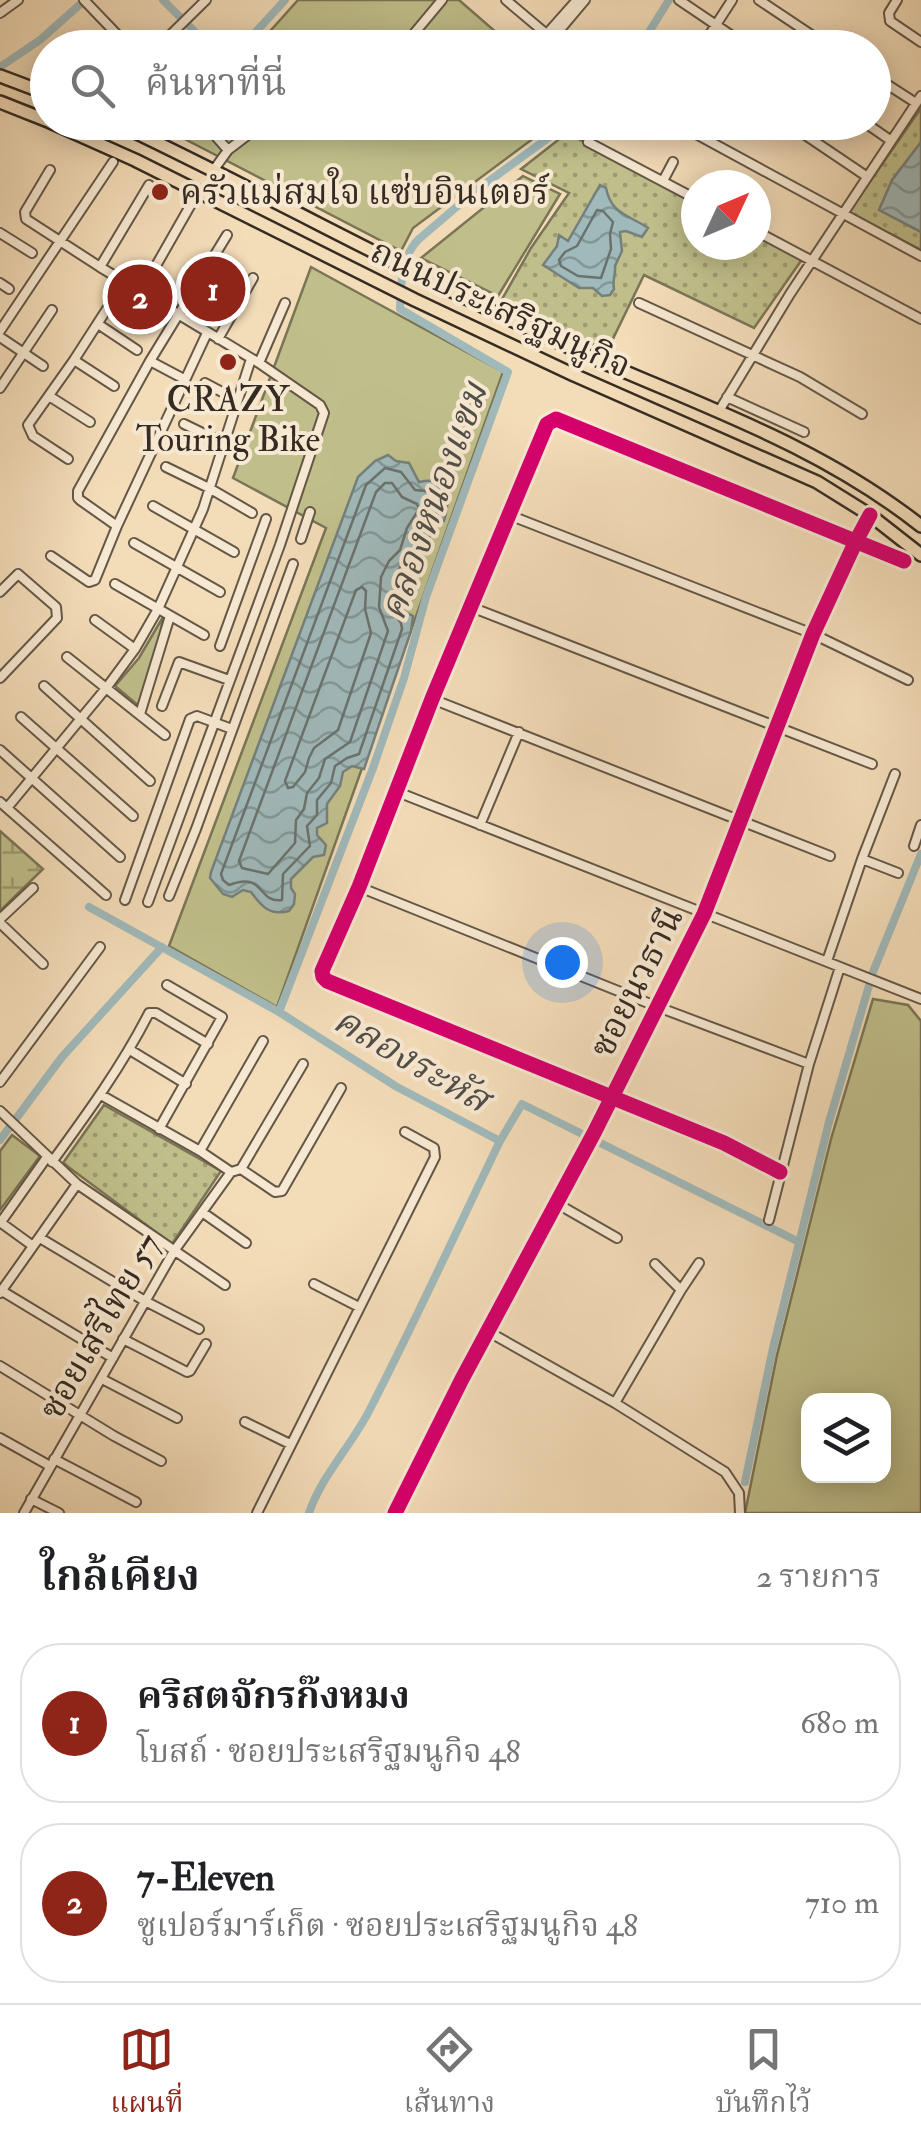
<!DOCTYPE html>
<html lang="th">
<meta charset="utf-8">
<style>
body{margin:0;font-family:"IM FELL Double Pica","Noto Serif Thai",serif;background:#f2f2f2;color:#202124}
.controls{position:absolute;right:30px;bottom:30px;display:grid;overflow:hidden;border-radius:20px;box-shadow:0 5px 25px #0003}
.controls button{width:90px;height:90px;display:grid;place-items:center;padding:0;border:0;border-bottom:2px solid #e0e0e0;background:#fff;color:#202124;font:50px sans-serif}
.compass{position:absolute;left:681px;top:170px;width:90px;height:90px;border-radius:50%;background:#fff;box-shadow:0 5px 25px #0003;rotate:46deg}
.you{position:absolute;left:562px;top:962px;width:35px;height:35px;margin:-25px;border:8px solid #fff;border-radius:50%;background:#1a73e8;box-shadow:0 0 0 15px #1a73e833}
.badge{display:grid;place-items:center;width:65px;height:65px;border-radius:50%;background:#8f2418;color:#fff;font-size:32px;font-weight:700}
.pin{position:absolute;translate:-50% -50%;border:5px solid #fff;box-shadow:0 2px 10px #0006}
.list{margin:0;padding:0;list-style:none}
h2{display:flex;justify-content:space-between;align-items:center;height:130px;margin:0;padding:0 40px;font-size:42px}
h2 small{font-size:32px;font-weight:400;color:#757577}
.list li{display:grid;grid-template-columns:65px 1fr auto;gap:30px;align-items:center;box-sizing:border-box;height:160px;margin:0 20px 20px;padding:0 20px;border:2px solid #e0e0e0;border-radius:40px}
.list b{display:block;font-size:38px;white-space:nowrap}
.list p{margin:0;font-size:32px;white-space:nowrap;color:#757577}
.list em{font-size:32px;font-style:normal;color:#757577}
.icon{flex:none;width:55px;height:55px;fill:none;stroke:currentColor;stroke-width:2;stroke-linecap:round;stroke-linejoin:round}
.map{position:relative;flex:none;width:921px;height:1513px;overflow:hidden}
.search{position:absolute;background:#fff;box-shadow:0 5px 25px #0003;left:30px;right:30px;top:30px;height:110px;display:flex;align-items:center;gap:25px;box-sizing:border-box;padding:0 35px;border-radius:55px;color:#757577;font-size:38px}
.sheet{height:490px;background:#fff}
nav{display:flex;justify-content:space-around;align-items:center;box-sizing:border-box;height:140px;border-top:2px solid #e0e0e0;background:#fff;font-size:28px;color:#757577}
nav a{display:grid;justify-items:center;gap:5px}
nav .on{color:#8f2418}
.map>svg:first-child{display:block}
</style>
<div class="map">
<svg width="921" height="1513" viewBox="0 0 921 1513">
<defs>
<pattern id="wetland-marsh" width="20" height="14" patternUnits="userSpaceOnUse" patternTransform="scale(2.5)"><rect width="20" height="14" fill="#c0bf8b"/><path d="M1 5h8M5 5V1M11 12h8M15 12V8" fill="none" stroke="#9d9b71"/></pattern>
<pattern id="park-dots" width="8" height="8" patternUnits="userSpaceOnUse" patternTransform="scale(2.5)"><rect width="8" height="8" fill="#c0bf8b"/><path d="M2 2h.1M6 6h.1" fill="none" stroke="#9d9b71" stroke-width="1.8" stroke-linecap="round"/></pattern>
<pattern id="water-waves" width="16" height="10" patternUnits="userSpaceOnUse" patternTransform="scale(2.5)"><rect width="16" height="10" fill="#a0b9ba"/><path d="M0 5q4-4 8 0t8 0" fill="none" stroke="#839797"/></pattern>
</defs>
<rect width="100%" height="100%" fill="#f3dcb8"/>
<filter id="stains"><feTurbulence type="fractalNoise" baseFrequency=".002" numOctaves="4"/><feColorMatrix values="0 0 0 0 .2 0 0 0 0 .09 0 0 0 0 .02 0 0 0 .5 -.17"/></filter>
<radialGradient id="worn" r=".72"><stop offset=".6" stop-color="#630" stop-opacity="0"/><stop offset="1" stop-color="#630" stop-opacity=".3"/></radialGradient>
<path fill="#c0bf8b" stroke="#7a7556" stroke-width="2.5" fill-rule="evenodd" d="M298,0H459L513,47L255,48Z
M186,122L554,123L413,228L401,251L175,134Z
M523,176L560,194L498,296L421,258Z
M311,267L503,372L277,1007L169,946L326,528L233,478Z
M163,617L160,636L140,707L115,686L139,658Z
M873,999L908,1005L921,1021V1513H745L777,1355L831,1139ZM808,1400H884V1476H808Z
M12,1135L40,1156L0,1210V1151Z"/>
<path fill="url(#wetland-marsh)" stroke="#7a7556" stroke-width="2.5" d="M0,831L43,869L0,911Z"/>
<path fill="url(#park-dots)" stroke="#7a7556" stroke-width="2.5" d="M921,108V250L849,212Z
M567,133L696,202V245H756V234L803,258L754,328L644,275L607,351L501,301L531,248L569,193L521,169Z
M104,1105L221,1171L172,1244L63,1163Z"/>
<path fill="url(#water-waves)" stroke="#75807d" stroke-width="2.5" d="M921,142V232L879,210L892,180Z
M600,185L606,188C611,214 629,215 648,228L642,237L626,231L620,232L622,251L615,266C616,274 612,280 614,289L610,295L602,296L593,288H579L543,265L557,246L559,235L568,241Z
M388,455L396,461L409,463L419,482C450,475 451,496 444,521C426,533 425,550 417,570L408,573L402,584L406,591L402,603L403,611L413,616L411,631L364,769L352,766L343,772L340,786L327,804V823L317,828V835L326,845L324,855L313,857L291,879V888L295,894L294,904L289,911C270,916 262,907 251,892L243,890L232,897L223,894L210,878L211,872L358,477L375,461Z"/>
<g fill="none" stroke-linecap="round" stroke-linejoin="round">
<path stroke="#6a726e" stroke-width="2.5" d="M597,210L603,211L613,222L610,234L611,249L601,278L578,276L561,266L559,260L565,252L577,246Z
M385,468L401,472L415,490L435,492L439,502L436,514L427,521L419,532L410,560L400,567L393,582L395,593L392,602L393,612L401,623L402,629L359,754L347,758L335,766L331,783L317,800V815L307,826L310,846L283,874L282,900C256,903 266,871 229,885L223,880L221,874L366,485Z
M385,483H392L402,497L417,504L419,509L407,528L400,550L389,561L381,577L379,607L388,631L350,742L325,759L319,778L307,793L304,809L296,820L295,843L268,874L242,868L239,861L376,492Z
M362,587L366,591L365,609L371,633L338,730L314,748L309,758L305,772L293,787L288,788L285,781L356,590Z"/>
<path stroke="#a0b9ba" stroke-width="8" d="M163,0L211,48
M241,48L285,0
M639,48L669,0
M0,67L40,40L85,0
M89,907L279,1012L397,1087L500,1141C456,1232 414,1324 368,1413C350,1447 321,1477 309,1513
M279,1012L373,768L404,678L426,597L508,372L400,309C401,284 401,256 419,239L474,192L555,133L566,122
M0,1140L62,1057L162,947
M500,1141L522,1104L799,1242
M745,1482L773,1348L829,1122L873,972L921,854"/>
<defs>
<path id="minor" d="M84,0L130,48
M506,0L563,48
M679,0L750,48
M759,0L831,48
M897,0L889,13L890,21L921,42
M0,13L18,0
M546,35L577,0
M553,38L585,0
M656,38L671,48
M157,48L206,0
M402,48L442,0
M701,48L732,0
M874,76L916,103
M203,122L228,150
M674,122L921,256
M786,122L866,176
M864,122L890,140
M588,142L696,199
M50,170L25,212L26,219L100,267L259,363L320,405L324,413L280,545L148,902
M213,171L228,150L249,134L259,122
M663,181L673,162
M756,231L921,319
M0,233L32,253
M100,267L149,185
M0,283L9,289
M141,292L198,192
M639,303L800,377L862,414
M98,324L137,350
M0,331L113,162
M0,337L43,366
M218,339L253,278
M74,360L114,386
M150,361L184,379
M259,363L285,303
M205,383L237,400
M0,388L52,310
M49,396L90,422
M727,397L804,432
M719,411L790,294L921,96
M184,424L223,443
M68,459L33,436L28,425L74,360L125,281
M166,467L209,488L252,513
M153,506L234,552
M509,515L813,634L908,680
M117,526L80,500L78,498V491L150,361L227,235
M301,539L310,512
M134,543L220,592
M51,556L89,582L95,580L117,526L207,333
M115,584L204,635
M0,592L18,574L56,607L57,618L0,678
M471,607L872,764
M95,620L135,649
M220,646L266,519
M67,657L165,735
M44,686L150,781
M432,699L830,856
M162,706L179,662L229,680
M140,714L170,616
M21,717L133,816
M0,750L120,857
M395,791L921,999
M0,802L106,895
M7,808L107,687L135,649L158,609L203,509L251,359
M480,825L519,732
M914,846L921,825
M862,859L898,873
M359,887L658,1007L809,1064
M169,896L196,829L293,564
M125,900L190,719L197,716L232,729
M0,919L33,888
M0,923L43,964
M827,961L862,859L895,774
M130,1050L186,1084
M0,1082L100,947
M101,1095L200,1151L231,1172
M0,1111L77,1184L225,1285
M159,1129L222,1017L167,985
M200,1151L263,1041
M52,1162C87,1114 122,1066 149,1013H156L208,1044
M241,1169L303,1064
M231,1172L241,1169L275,1192L282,1191L341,1088
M780,1172L724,1143L327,981L323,977L322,971L359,887L432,699L547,424L556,419L904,561
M556,1203L617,1238
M202,1212L246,1243
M769,1220L809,1064L840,967
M0,1222L33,1246
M1,1222L47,1157
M40,1238L145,1301L199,1329
M314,1284L359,1307
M681,1290L699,1263
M2,1291L113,1358
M0,1293L77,1184
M487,1331L615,1403L725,1472L739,1493L740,1513
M123,1339L187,1372L190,1371L206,1344
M0,1366L114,1436L161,1461
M102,1379L177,1418
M615,1403L681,1290L655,1264
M245,1422L290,1444
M0,1438L50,1466
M54,1459L136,1502
M31,1499L59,1513
M24,1513L174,1251L231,1172
M257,1513L435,1157L434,1148L405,1132
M395,1513L462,1379L594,1133L704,914L813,634L856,541L870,515"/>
<path id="primary" d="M0,76L48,94
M0,102L48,121
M50,122L135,160L415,300L574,375L817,482L870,515L921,555
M114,122C272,197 425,282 584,354C701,406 819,445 921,526"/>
</defs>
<use href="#minor" stroke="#645748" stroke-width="12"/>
<use href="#primary" stroke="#352b22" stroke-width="16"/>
<use href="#minor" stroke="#f7e8d1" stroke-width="8"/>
<use href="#primary" stroke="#f3dcb8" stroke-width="11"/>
<defs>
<path id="cycleway" d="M780,1172L724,1143L327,981L323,977L322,971L359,887L432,699L547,424L556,419L904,561
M395,1513L462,1379L594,1133L704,914L813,634L856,541L870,515"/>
</defs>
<use href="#cycleway" stroke="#f7e8d1" stroke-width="21"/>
<use href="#cycleway" stroke="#d6006c" stroke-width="15"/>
</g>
<g fill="#8f2418" stroke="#f7e8d1" stroke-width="4">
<circle cx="160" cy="192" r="10"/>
<circle cx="228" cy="362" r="10"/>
</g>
<g text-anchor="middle" stroke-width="8" stroke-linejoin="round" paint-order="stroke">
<g font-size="35" fill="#352b22" stroke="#f7e8d1" text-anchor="start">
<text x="180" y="204">ครัวแม่สมใจ แซ่บอินเตอร์</text>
<text x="228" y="411" text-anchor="middle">CRAZY<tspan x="228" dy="40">Touring Bike</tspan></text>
</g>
<g font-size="35" fill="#352b22" stroke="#f7e8d1">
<text transform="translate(501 308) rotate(25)" y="12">ถนนประเสริฐมนูกิจ</text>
<text transform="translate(636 982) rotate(-63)" y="12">ซอยนวธานี</text>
<text transform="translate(100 1326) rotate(-60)" y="12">ซอยเสรีไทย 57</text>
</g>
<g font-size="38" font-style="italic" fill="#504e48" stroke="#f7e8d1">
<text transform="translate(433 501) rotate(-70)" y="13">คลองหนองแขม</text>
<text transform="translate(412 1059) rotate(30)" y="13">คลองระหัส</text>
</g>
</g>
<rect width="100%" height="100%" filter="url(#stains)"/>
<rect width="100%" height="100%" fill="url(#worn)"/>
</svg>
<div class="controls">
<button><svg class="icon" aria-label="layers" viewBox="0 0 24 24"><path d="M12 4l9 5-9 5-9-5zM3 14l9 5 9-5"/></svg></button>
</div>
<svg class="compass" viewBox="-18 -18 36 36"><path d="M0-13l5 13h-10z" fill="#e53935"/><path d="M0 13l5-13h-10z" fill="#757577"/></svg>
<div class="you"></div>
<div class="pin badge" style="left:213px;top:289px">1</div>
<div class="pin badge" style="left:140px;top:297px">2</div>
<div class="search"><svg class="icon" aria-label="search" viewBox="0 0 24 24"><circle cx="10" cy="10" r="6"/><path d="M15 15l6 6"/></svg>ค้นหาที่นี่</div>
</div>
<section class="sheet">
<h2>ใกล้เคียง<small>2 รายการ</small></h2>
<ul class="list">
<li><span class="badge">1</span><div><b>คริสตจักรก๊งหมง</b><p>โบสถ์ · ซอยประเสริฐมนูกิจ 48</p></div><em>680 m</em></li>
<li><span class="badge">2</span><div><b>7-Eleven</b><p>ซูเปอร์มาร์เก็ต · ซอยประเสริฐมนูกิจ 48</p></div><em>710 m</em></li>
</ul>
</section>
<nav>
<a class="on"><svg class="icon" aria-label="map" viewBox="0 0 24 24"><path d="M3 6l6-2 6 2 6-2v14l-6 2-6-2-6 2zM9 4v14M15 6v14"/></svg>แผนที่</a>
<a><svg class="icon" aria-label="directions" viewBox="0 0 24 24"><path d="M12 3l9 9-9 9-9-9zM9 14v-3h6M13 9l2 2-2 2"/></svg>เส้นทาง</a>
<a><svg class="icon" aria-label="saved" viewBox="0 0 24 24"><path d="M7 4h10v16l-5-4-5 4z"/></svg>บันทึกไว้</a>
</nav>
